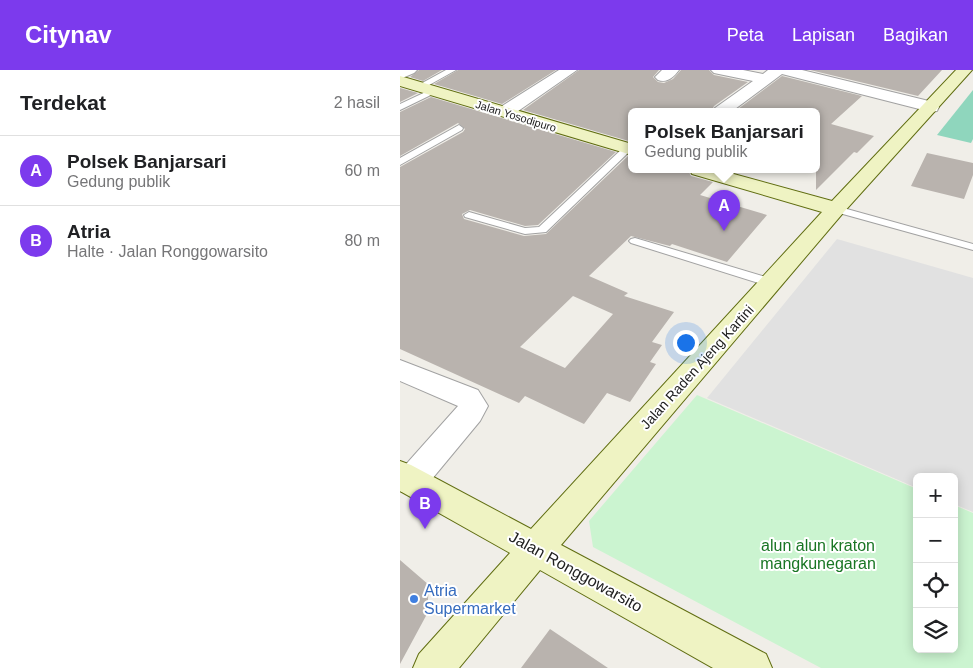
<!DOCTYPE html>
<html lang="id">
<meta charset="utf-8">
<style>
body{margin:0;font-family:Arial,sans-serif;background:#f6f6f6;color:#202124}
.controls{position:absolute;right:15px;bottom:15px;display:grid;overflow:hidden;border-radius:8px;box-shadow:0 2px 12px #0003}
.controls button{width:45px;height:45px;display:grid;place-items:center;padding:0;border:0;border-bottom:1px solid #e0e0e0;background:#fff;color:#202124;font:25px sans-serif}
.you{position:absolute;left:285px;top:272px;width:18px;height:18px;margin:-12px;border:4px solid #fff;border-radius:50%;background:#1a73e8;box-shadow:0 0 0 8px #1a73e833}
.badge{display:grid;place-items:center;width:32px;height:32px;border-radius:50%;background:#7c3aed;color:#fff;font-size:16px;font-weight:700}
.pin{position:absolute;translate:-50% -41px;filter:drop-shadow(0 1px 2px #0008)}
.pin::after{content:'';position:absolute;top:26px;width:18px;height:15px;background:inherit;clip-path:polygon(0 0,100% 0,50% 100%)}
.popup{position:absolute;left:228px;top:38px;width:192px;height:65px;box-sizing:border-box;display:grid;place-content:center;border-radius:8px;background:#fff;filter:drop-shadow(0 1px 4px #0005);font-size:16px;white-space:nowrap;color:#757577}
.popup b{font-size:19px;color:#202124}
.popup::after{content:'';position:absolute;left:50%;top:100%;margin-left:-10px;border:10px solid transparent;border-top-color:#fff}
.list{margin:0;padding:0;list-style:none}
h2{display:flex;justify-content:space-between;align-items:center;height:65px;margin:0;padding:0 20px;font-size:21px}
h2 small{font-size:16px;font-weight:400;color:#757577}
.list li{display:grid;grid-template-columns:32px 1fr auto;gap:15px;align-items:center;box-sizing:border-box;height:70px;padding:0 20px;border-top:1px solid #e0e0e0}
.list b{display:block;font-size:19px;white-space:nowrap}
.list p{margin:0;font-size:16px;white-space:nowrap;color:#757577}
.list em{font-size:16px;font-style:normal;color:#757577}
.icon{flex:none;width:28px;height:28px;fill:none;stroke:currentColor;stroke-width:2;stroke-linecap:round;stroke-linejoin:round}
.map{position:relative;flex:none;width:573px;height:598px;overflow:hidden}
header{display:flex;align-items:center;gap:30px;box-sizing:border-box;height:70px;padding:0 25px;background:#7c3aed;color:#fff}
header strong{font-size:24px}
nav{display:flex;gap:28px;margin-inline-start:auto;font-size:18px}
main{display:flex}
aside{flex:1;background:#fff}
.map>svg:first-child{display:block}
</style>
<header>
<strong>Citynav</strong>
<nav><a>Peta</a><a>Lapisan</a><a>Bagikan</a></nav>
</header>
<main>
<aside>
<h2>Terdekat<small>2 hasil</small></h2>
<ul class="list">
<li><span class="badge">A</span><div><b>Polsek Banjarsari</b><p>Gedung publik</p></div><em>60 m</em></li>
<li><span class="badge">B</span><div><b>Atria</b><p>Halte · Jalan Ronggowarsito</p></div><em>80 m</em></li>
</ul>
</aside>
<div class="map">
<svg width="573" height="598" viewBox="0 0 573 598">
<rect width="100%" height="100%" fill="#f0eee8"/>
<path fill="#cbf4d0" d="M297,325L517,419V579H554V435L573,443V598H421L193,477L189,451Z"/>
<path fill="#8fd6bd" d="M573,20V69L571,73L537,65Z"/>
<path fill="#e1e1e1" d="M437,169L573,208V442L554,434V407H517V418L307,328Z"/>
<path fill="#b9b3ae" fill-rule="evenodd" d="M19,0H42L23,11L10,7Z
M58,0H156L102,34L34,14Z
M179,0H259L253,7L258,12L264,13L273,9L281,0H309L314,5L348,12L314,36L311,42H232V72L123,40Z
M410,0H542L518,26Z
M382,6L462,26L431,54L474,66L457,83L454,82L416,120V42H334Z
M0,18L18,23L0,32Z
M31,27L216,82L138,155L125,156L70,140L62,144L64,149L124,166L146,164L228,86L232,87V100H288L291,106L313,112L300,125L367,145L327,192L272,174L270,176L231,166L189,206L228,223L224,226L274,242L252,272L262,275L250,292L256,294L230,332L207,323L184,354L125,326L119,333L0,279V97L63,62L65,59L58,53L0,86V42ZM173,226L213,244L165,298L120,277Z
M527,83L573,93V105L564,129L511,116Z
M0,490L29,515L27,544L0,594Z
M150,559L208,598H121Z"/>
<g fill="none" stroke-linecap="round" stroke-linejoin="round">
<defs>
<path id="lane" d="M46,0H56L22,19L15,17Z
M32,19L39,21L0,40V34Z
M59,55L63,58L62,60L0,95V88Z
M227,76L230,77V81L146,162L125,164L65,147L64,145L69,142L125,158L139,157L224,77Z
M436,136L573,174V180L432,141L431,139Z
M235,168L376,210L378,213L372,217L368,216L231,173L229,171L231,169Z"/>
<path id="street" d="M0,0H17L14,3L0,9Z
M159,0H177L111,46H99L97,42L99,38Z
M262,0H279C273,8 267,13 258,10L255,7Z
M311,0H343L363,4L368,0H402L537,33L539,37L537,41L531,42L382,4L331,42H313L315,38L353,11L314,3Z
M0,290L78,320L88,336L80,351L22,421L11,425L0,421V401L58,336L0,311Z"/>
<path id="secondary" d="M556,0H572L443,143L161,475L366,584L372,598H313L140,500L59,598H13L19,584L110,483L0,421V391L11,395L131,459L422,142L292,104L290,100H319L432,131Z
M0,6L232,74V85L0,16Z"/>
</defs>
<use href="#lane" stroke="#a2a2a2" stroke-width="2"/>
<use href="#street" stroke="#a2a2a2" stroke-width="2"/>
<use href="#secondary" stroke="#616e12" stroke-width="2"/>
<use href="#lane" fill="#fff" fill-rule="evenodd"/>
<use href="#street" fill="#fff" fill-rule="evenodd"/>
<use href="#secondary" fill="#eff3c3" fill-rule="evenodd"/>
</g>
<circle fill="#3f7fe0" stroke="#fff" stroke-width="2" cx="14" cy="529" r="5"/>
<g text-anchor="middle" stroke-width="4" stroke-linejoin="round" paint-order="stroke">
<g font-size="11" fill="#212121" stroke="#fff">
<text transform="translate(116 46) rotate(17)" y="4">Jalan Yosodipuro</text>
</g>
<g font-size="14" fill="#212121" stroke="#fff">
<text transform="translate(297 297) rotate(-48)" y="5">Jalan Raden Ajeng Kartini</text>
</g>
<g font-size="16" fill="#187523" stroke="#fff">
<text x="418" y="481">alun alun kraton<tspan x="418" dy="18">mangkunegaran</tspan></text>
</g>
<g font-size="16" fill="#212121" stroke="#fff">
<text transform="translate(176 501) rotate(29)" y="6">Jalan Ronggowarsito</text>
</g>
<g font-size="16" fill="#366cbe" stroke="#fff" text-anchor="start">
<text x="24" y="526">Atria<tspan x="24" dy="18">Supermarket</tspan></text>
</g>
</g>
</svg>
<div class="controls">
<button>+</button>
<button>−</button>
<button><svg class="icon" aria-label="locate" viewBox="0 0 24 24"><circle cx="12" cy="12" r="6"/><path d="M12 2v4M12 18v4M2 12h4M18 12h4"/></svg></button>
<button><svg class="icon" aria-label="layers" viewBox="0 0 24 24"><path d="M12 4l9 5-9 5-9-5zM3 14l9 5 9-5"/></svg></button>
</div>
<div class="you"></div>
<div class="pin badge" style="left:324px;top:161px">A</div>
<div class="popup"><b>Polsek Banjarsari</b>Gedung publik</div>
<div class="pin badge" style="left:25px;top:459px">B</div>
</div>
</main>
